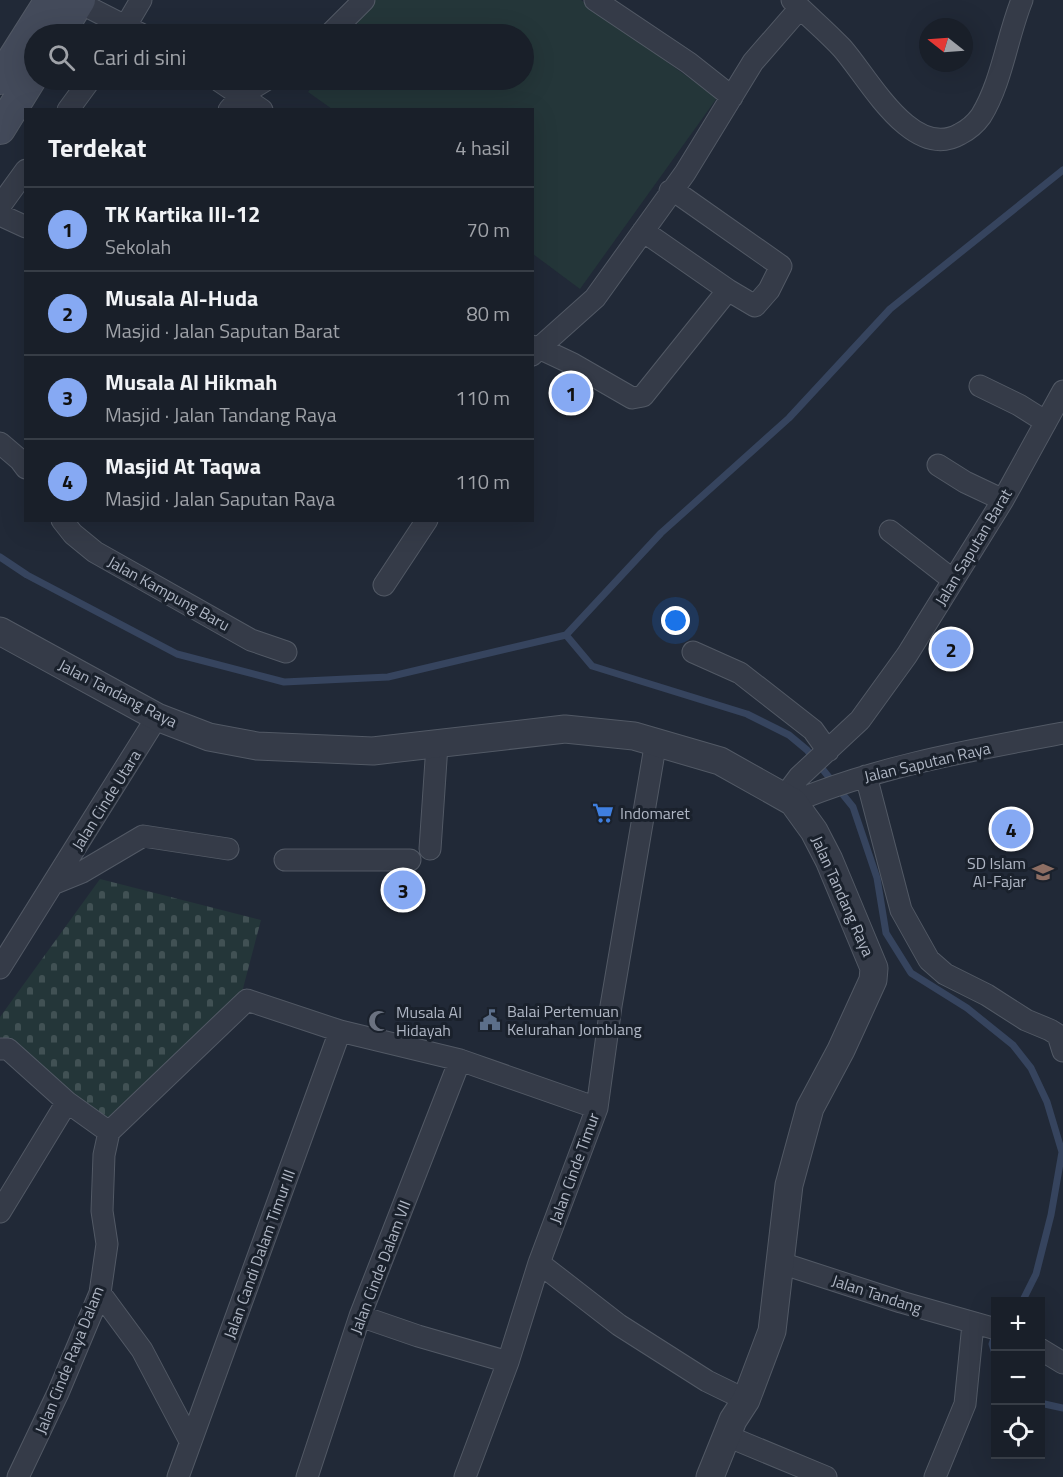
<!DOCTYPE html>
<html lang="id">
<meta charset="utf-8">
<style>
body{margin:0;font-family:"Titillium Web",sans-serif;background:#262c35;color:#f1f3f6}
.controls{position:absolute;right:18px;bottom:18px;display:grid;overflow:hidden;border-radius:0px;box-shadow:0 6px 24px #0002}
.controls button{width:54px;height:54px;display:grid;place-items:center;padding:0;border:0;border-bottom:2px solid #373d46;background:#191f29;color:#f1f3f6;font:30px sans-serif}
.compass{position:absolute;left:919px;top:18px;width:54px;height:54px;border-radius:50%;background:#191f29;box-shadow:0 6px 24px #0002;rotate:287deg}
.you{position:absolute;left:676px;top:621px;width:21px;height:21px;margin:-15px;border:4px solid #fff;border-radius:50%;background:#1a73e8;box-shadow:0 0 0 9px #1a73e833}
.badge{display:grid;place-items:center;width:39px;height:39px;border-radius:50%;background:#86a9f3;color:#111;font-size:20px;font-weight:700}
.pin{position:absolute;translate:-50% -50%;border:3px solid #fff;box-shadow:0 2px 6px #0006}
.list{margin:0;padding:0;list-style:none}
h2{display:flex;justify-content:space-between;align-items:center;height:78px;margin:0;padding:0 24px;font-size:26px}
h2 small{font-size:20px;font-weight:400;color:#9fa2a8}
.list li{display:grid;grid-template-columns:39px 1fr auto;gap:18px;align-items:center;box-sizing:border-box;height:84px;padding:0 24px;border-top:2px solid #373d46}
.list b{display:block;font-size:22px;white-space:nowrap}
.list p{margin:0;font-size:20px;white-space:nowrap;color:#9fa2a8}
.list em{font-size:20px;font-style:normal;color:#9fa2a8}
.icon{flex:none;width:33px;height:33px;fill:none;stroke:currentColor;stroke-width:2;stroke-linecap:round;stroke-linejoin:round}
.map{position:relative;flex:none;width:1063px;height:1477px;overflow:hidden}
.search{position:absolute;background:#191f29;box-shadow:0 6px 24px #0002;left:24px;top:24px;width:510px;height:66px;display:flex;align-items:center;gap:15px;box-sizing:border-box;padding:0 21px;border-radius:33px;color:#9fa2a8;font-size:22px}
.panel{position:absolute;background:#191f29;box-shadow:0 6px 24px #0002;left:24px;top:108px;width:510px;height:414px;border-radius:0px}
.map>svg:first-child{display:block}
</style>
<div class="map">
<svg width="1063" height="1477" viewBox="0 0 1063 1477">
<defs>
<pattern id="cemetery-stones" width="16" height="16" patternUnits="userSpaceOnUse" patternTransform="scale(1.5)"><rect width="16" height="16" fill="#243639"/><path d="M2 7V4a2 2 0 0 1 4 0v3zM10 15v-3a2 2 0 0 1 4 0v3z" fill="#415154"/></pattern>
</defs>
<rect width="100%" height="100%" fill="#212937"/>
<path fill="#243639" d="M374,0H581L717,98L580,289L533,254L532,110L332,109L308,92L317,80H524V34H350Z"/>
<path fill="url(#cemetery-stones)" d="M100,879L261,920L241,996L107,1123L0,1037V1017Z"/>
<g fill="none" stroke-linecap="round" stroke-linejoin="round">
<path stroke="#36445e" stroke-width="7" d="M0,557L27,575L177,654L284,682L388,677L566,635L661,533L789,418L890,309L1063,170
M566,635L592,666L747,714L789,735L807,750L853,807L877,878L886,933L911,973L967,1008L1013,1045L1031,1068L1047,1102L1062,1152L1051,1215L1036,1274L1022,1302
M996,1332L992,1344L996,1357
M1040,1403L1063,1408"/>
<defs>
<path id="minor" d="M74,0L141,34
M595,0L689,63L732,97
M792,0C808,16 826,31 842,48C868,77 912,162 960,134C968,130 976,123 981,116C1002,82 1007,37 1022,0
M121,34L141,0
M330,34L364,0
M218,80L262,110
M68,110L90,80
M229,110L243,94L266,80
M670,191L680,195L781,266L769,290L755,306L728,290
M0,206L26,170
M0,215L26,227
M532,346L539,348L595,298L685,173L753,62L800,8
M532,355L539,348L573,364L632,398L643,396L728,290L643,231
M980,386L1019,405L1046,422
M0,443L20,460L26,468
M938,465L965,482L1003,500
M62,520L73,534L95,552L251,640L286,652
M890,531L953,580
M384,585L427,520
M693,652L740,673L813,730L828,751
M866,776L901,910L929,960L945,974L987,995L1026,1020L1050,1030L1058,1035L1063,1051
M784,797L799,777L860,720L907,655L1003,500L1063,391
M793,802C879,766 972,750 1063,733
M430,849L437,745
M285,860H410
M55,883L82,872L143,836L228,849
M0,968L157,717
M0,1049H8L67,1102L109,1132
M109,1132L247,1000L340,1031L460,1060L597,1108
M0,1212L67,1102
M539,1263L619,1325L707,1381L746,1400
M781,1263L901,1302L996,1329
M100,1293L142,1350L190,1441
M360,1316L418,1336L508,1362
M1040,1349L1063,1363
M727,1436L826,1477
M18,1477L58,1393L100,1293L107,1244L102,1211L104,1155L109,1132
M178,1477L340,1031
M307,1477L360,1316L460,1060
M465,1477L508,1362L539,1263L597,1108L611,1006L656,741
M935,1477L965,1404L973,1324"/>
<path id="tertiary" d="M0,631L157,717L209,737L257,746L373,751L565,729L634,736L720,761L793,802L814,831L829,860L874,968L873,980L841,1050L810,1108L789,1185L772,1331L746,1400L733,1420L710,1477"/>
<path id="secondary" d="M59,34L80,0
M0,79L50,0
M0,129L34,74"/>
</defs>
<use href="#minor" stroke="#525965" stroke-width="23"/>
<use href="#tertiary" stroke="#525965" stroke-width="29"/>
<use href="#secondary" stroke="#525965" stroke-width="32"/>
<use href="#minor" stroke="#353b48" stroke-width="21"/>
<use href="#tertiary" stroke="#353b48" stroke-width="27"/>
<use href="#secondary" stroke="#434a5a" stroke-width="30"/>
</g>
<defs>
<symbol id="supermarket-bare" viewBox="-9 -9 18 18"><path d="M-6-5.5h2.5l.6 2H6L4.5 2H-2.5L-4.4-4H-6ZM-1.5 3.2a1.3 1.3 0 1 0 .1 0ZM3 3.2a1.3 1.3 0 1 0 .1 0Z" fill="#3f7fe0" stroke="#1a212c" stroke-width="2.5" paint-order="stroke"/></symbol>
<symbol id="school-bare" viewBox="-9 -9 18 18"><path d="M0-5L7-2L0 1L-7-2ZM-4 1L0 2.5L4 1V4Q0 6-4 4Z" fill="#8d6e63" stroke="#1a212c" stroke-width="2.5" paint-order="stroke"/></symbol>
<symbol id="civic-bare" viewBox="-9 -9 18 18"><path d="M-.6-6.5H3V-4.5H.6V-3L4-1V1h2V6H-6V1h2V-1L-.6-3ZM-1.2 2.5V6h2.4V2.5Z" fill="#5c6f8a" stroke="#1a212c" stroke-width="2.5" paint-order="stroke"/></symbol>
<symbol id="mosque-bare" viewBox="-9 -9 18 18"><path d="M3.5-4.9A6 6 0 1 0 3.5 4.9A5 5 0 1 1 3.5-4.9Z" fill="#6b7280" stroke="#1a212c" stroke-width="2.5" paint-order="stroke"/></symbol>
</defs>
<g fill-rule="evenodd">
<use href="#supermarket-bare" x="588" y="798" width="30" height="30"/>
<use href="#school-bare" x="1028" y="857" width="30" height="30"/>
<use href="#civic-bare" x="475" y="1005" width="30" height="30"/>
<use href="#mosque-bare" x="364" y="1006" width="30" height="30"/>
</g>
<g text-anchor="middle" stroke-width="6" stroke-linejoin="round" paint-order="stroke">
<g font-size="16" fill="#afb6c4" stroke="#1a212c">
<text transform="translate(973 547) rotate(-59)" y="6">Jalan Saputan Barat</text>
<text transform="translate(169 593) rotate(29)" y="6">Jalan Kampung Baru</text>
<text transform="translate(118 693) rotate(27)" y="6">Jalan Tandang Raya</text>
<text transform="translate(927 762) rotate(-13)" y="6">Jalan Saputan Raya</text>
<text transform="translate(106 800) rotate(-58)" y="6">Jalan Cinde Utara</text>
<text transform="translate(843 896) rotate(66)" y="6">Jalan Tandang Raya</text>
<text transform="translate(574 1168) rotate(-70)" y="6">Jalan Cinde Timur</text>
<text transform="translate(259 1254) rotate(-70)" y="6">Jalan Candi Dalam Timur III</text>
<text transform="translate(380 1267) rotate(-69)" y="6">Jalan Cinde Dalam VII</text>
<text transform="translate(877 1294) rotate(18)" y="6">Jalan Tandang</text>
<text transform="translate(69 1360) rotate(-68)" y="6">Jalan Cinde Raya Dalam</text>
</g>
<g font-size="16" fill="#afb6c4" stroke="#1a212c" text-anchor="start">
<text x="620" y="819">Indomaret</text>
<text x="1026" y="869" text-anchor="end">SD Islam<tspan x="1026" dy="18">Al-Fajar</tspan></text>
<text x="507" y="1017">Balai Pertemuan<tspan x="507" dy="18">Kelurahan Jomblang</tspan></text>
<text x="396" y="1018">Musala Al<tspan x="396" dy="18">Hidayah</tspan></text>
</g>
</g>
</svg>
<div class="controls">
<button>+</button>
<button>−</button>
<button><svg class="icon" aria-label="locate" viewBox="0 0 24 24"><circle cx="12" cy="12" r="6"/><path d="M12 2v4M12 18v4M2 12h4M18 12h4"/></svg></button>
</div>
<svg class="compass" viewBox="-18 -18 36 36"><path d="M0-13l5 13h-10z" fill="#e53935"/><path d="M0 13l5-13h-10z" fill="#9fa2a8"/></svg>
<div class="you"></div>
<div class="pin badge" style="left:571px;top:393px">1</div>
<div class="pin badge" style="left:951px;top:649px">2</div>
<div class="pin badge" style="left:403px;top:890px">3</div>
<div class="pin badge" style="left:1011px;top:829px">4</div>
<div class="search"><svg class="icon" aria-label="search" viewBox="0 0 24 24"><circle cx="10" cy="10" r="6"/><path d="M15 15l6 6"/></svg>Cari di sini</div>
<section class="panel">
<h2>Terdekat<small>4 hasil</small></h2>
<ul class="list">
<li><span class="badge">1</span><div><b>TK Kartika III-12</b><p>Sekolah</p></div><em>70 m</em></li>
<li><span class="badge">2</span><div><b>Musala Al-Huda</b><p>Masjid · Jalan Saputan Barat</p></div><em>80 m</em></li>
<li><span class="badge">3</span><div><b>Musala Al Hikmah</b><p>Masjid · Jalan Tandang Raya</p></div><em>110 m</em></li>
<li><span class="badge">4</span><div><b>Masjid At Taqwa</b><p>Masjid · Jalan Saputan Raya</p></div><em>110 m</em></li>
</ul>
</section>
</div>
